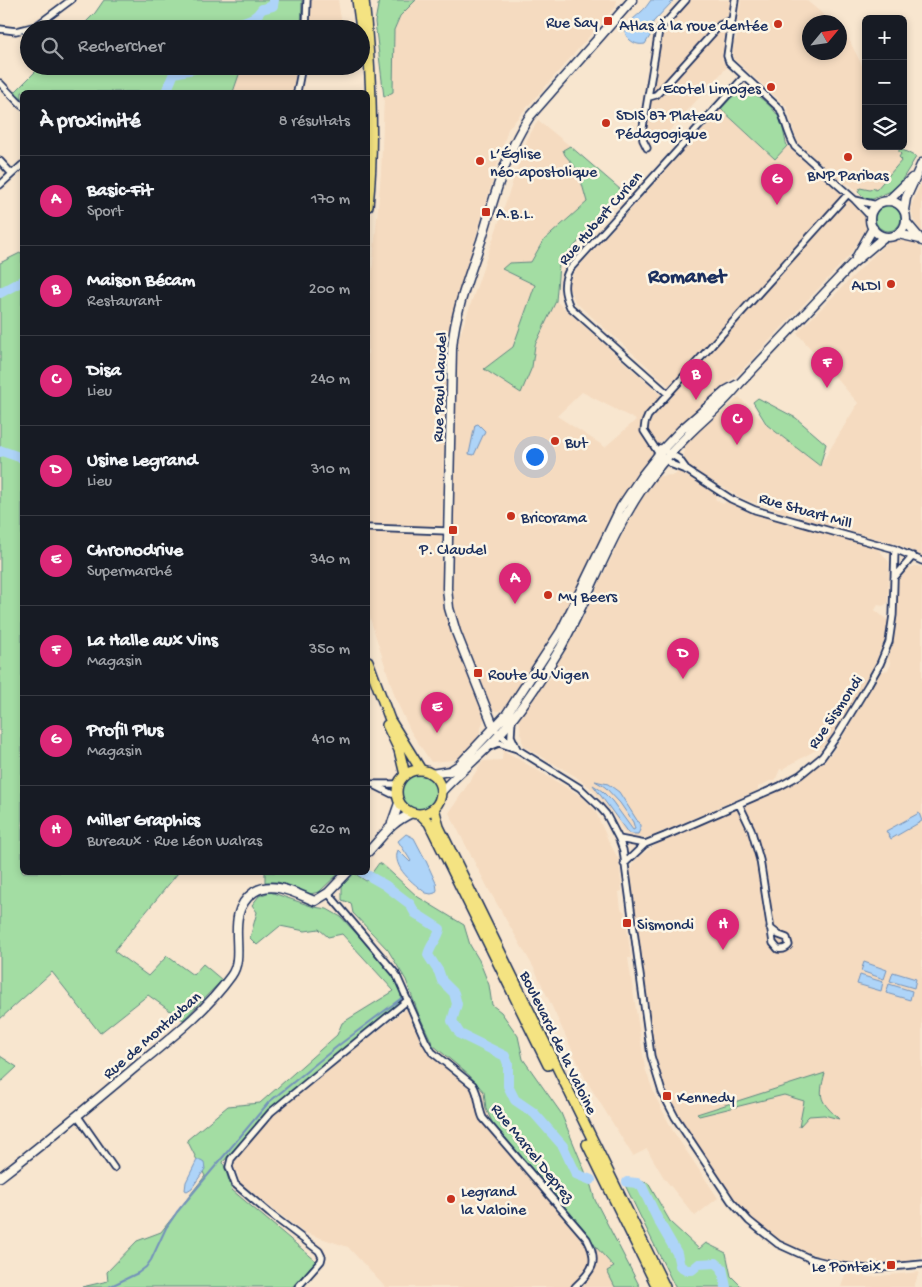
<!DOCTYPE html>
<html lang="fr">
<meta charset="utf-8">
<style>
body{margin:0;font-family:"Gochi Hand",sans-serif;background:#20242c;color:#f1f3f6}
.controls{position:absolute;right:15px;top:15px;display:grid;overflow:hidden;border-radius:8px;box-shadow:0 2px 8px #0003}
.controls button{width:45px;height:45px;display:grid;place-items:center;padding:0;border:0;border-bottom:1px solid #363941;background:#171b24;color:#f1f3f6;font:25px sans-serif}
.compass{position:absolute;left:802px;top:15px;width:45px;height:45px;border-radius:50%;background:#171b24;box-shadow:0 2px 8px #0003;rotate:61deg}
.you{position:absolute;left:534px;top:456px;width:18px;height:18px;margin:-12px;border:4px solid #fff;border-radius:50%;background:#1a73e8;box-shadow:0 0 0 8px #1a73e833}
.badge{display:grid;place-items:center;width:32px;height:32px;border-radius:50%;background:#db2777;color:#fff;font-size:16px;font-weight:700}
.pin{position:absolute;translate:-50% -41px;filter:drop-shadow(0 1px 2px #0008)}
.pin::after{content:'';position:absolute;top:26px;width:18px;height:15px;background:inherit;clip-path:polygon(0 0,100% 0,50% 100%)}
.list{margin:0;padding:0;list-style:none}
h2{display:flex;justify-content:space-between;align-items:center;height:65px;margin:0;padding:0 20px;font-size:21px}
h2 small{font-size:16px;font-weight:400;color:#9ea1a6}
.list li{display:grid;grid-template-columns:32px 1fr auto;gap:15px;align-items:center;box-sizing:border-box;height:90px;padding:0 20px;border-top:1px solid #363941}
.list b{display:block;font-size:19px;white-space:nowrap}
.list p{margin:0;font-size:16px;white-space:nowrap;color:#9ea1a6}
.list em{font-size:16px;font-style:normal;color:#9ea1a6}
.icon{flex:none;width:28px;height:28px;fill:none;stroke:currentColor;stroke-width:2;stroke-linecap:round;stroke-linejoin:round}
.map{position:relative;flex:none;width:922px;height:1287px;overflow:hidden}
.search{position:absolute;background:#171b24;box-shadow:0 2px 8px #0003;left:20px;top:20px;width:350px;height:55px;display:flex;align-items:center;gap:12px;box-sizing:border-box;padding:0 18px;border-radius:28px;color:#9ea1a6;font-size:19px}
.panel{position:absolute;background:#171b24;box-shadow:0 2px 8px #0003;left:20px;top:90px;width:350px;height:785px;border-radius:8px}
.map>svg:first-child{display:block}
</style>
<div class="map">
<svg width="922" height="1287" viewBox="0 0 922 1287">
<rect width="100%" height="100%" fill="#f8e6cf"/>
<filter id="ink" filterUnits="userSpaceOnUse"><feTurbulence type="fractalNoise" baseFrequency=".02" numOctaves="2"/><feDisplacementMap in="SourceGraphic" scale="10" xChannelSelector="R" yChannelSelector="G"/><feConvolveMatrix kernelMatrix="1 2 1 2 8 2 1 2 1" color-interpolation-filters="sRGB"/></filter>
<g filter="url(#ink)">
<path fill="#f5dbc0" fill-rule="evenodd" d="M311,0H338L342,25L334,26L335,29H311Z
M416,0H617L616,6L508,129L451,320L446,361L442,539V590L447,622L485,716L475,746L454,760L431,762L411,732L396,700L368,612V318L381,173L384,97L393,92L394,30L400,16Z
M691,0H730L722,55V60L727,67L656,145L648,136L647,132L660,42L663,31Z
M741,0H806L832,22H810V52H840V29L846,34L866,73V146H898L916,157L900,183L891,191L873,199H867L849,184H844L799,144L796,138L787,107L733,58L734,41L736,39Z
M242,66H296L293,92H233Z
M306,66H343L345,74L305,75Z
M721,109L775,159L787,146L861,211L865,219L866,229L849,256L741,371L655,447L648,465L616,508L608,523L579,586L542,654L506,706L499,711H496L492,709L470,656L456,616L451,586L456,361H457L458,352V341L527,140L538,120L570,146L563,150L565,156L578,170L588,202L543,241L531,262L509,263L502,270L536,285L513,347L520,393L532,367L535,345L556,301L664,398L673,389L575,302L569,288L570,281L575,271ZM582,392L636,420L605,447L557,416Z
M920,185L922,186V233L913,219L911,206Z
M896,240H905L916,243L922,249V556L898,544L811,521L789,511L787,514L742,498L693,470L688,464L684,457V448L689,440L739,397L767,425L820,466L858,403L797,333L885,244Z
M678,471L717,494L715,499L723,504L726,501L748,512L871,546L880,551L889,562L888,603L883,606L878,605L875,610L888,621L885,639L875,664L838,729L823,746L784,768L783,770L780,769L775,781H770L758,787V790L650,837L632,839L622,830L613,814L593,790L575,776L525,747L522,741L519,719L544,683L554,676L552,670L579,626L624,531L641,500L658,476L675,475Z
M915,566L922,567V1258L904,1262L878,1265V1260L868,1262V1264L829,1260L785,1244L755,1221L730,1194L675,1110L665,1087L654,1052L630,874L632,865L638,857L657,844L797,782L826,760L839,743L880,672L888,670L891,664L888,657L895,633L899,577L908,569Z
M503,750L581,796L595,810L609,842L619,860L622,891L619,892L621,909L625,912L631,958H628L645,1068L655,1096L673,1131L718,1198L695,1216L664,1178L647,1149L633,1156L586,1080L535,970L489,890L449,813L483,761L502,760Z
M414,1003L433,1045L470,1076L484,1092L486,1109L584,1229L596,1247L614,1267L608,1271L615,1287H385L348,1247L303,1232L240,1183L238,1172L235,1170L233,1164L235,1158L272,1114Z
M919,1272L914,1287H841L845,1274L870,1277Z"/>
<path fill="#a3dda3" stroke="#5f8680" d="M104,0H302L301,29H79L95,13Z
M379,0H416L400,16L394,30L393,92L384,97L375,22Z
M41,66H242L233,92H22V98L15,92Z
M744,89C754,91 773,107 778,116C783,124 784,137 787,146L775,159L721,109L731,98Z
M570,146L621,190L559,265L556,301L535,345L532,367L521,393L484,369L513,347L535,285L502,269L509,263L531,262L543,241L587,202L578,170L565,155L563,150Z
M899,148L916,157L900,183L891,191L873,199H867L858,192L860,188L870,190L873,188L876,190L902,160L899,157L901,154L899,152Z
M875 218a13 13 0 1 1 26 0a13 13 0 1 1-26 0Z
M22,252V872L178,873L114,951L148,976L167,956L193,975L203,964L222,980L183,1020L148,995L100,1033L52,972L0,1019V263Z
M758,398L796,418L826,444L820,466L767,425L753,402Z
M399 792a19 19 0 1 1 38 0a19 19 0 1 1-38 0Z
M379,863L383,865L418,897L464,925L470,945L479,960L489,985L492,1005L501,1012L518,1036L523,1059L561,1113L591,1186L595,1200L640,1287H615L607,1271L614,1267L596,1247L584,1229L492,1122L486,1109L484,1092L470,1076L433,1045L419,1015L406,980L388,950L353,913L351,903L342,900V886L354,873L366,881Z
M265,873V872L339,873L319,892L310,894L278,882H265Z
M270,892L314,907L327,909L341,917L389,969L401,993L400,1002L273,1106L223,1162L232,1190L316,1261L292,1287H82L108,1281L107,1272L137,1241L161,1232L205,1176L187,1140L228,1106L260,1103L337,1035L342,1023L394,991L342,934L328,937L319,929L305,931L280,926L257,945L250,938L257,912L252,905L259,896Z
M0,1056L17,1067L0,1083Z
M825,1073C818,1098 820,1101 839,1119L824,1115L809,1116L799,1127L804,1101L784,1095L699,1116L697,1114Z
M629,1179L648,1183L671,1223L699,1249L706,1243L726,1253L731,1276L742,1287H675L625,1185Z"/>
<path fill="#aed4f8" stroke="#7392ba" d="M651,0H674L653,22L650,36L645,44C639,45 635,44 630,40C617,28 633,20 641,12C645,9 648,4 651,0Z
M478,424L485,431L474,455L469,454L475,425Z
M595,781L608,784L619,792L640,825V830L638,834H633L628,833L593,785L602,791L612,801L633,830L635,829L633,822L620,803L605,787Z
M919,813L922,821L891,839L886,831Z
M406,834L414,838L426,861L436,883L437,890L435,893L431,894L426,893C414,884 391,867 398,850L410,862L411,861L398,841Z
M864,962L887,970L884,979L861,971Z
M893,972L916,979L914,988L890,981Z
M860,975L883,982L881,991L857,984Z
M889,984L912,991L910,1000L886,993Z
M197,1160H201L204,1162L205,1169L192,1188L187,1191L185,1190L186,1182Z"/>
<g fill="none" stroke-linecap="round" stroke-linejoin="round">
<path stroke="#7392ba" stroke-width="2" d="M109,1287L138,1273L146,1267L151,1260L166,1228L177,1212L269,1102L339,1045L403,997"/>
<path stroke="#aed4f8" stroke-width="10" d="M232,29C243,17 251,25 262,9L273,6L274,0
M166,92L174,73L193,69L197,66
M0,293L22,281
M0,452L2,451L22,458
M362,872L385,885L410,904L415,913L440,929C438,939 430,945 428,955L439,972L442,981L454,993L457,1004L452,1021L460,1034L505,1056L508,1064V1086L515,1100L534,1113L563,1146L576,1174L591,1180
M627,1182L637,1183L642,1187L658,1220L677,1253L680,1266L687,1270H692L699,1264L716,1263L722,1268L726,1287"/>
<defs>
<path id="street" d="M735,0L727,56L729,62L780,109C786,122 788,135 795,147L855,200L870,216
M0,29L16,31L36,26L71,0
M306,29L307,0
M744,77L569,270C562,283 564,294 570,307L668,394L848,194
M0,83L22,106
M297,92L302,66
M649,97L656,95L665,86L720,25L732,20
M647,148L643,140L642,133L659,30L686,0
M0,161L12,174
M0,185L22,165
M855,200L877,205
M668,394L648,416L645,423L644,431L659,454L673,465L688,471L731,499L755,510L895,549L922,561
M660,448L679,459L687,470
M368,528L447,531
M894,578L913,556
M512,720L511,736L517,749
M498,732L513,746
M489,747L499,743L517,749L580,788L598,805L606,814L619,839L623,850L651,1056L662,1092L675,1117L731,1201L749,1221L778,1244L811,1259L840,1266L869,1269L922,1264
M368,784H398
M376,786L392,794H397
M739,804L751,829L760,860L773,943L778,949C783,950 786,949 789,945L787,938L779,935L770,928
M619,839L645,844L665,836L780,786L800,775L822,757L837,736L868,685L880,664L889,642L893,615L895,549
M624,864L645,844
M328,893L396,974L426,1042L432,1052L473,1085C480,1096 478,1108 483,1118L587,1239C599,1262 593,1270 575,1287
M77,1115L114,1168
M298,1287L321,1261L322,1257L319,1251L269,1213L235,1184L229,1167L231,1159L271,1112L408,1000"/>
<path id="secondary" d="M870 219a18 18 0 1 1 36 0a18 18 0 1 1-36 0Z
M888,201L912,178
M904,210L906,198L922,163
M906,222L922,241
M898,234L920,239
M856,258L873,228
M494,728L456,632L449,608L447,588L452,348C455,311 469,276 481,241C494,199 505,153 530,116L632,0
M431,774L450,771L458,766L506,715L561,631L621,507L641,477L663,449L681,430L727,390L738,384
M441,792C460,771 482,755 500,734C522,709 544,675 561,647C590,595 609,538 642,489C655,470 670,453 686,437C703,419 724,404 739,384L852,264L884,237
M392,823L399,803
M368,852C385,834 389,824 412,813
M0,1177C47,1141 93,1103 138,1065C171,1038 206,1011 231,976C248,953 222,915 254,892C273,880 297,894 315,901L328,893L348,872"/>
<path id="primary" d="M357,0L361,29
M364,0C371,68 375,138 368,206
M368,661L390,720L421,770
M387,725L399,750L405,775
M397 792a22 22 0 1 1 44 0a22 22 0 1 1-44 0Z
M434,808L439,827L665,1287
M420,814L429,823L548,1065
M587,1144L657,1287"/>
</defs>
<use href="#street" stroke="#1b2f5e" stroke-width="9"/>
<use href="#secondary" stroke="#1b2f5e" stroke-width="11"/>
<use href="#primary" stroke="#1b2f5e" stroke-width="12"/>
<use href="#street" stroke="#fcf5e5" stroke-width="5.5"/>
<use href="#secondary" stroke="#fcf5e5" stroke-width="8"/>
<use href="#primary" stroke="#f4e382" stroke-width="9"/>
</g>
</g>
<g fill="#c8321e" stroke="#fcf5e5" stroke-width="2">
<rect x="603" y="16" width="10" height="10" rx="2.5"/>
<circle cx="778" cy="24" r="5"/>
<circle cx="771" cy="87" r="5"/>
<circle cx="606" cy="123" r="5"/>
<circle cx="848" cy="157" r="5"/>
<circle cx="480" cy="161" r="5"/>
<rect x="481" y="207" width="10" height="10" rx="2.5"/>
<circle cx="891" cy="284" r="5"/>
<circle cx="555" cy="441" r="5"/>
<circle cx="511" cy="516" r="5"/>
<rect x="448" y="525" width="10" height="10" rx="2.5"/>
<circle cx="548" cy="595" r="5"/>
<rect x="473" y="668" width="10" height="10" rx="2.5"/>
<rect x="622" y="918" width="10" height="10" rx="2.5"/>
<rect x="662" y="1091" width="10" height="10" rx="2.5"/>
<circle cx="451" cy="1199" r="5"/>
<rect x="886" y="1260" width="10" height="10" rx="2.5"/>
</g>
<g text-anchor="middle" stroke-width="5" stroke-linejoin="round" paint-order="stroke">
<g font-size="16" fill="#1b2f5e" stroke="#fcf5e5" text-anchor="start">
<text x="598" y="27" text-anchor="end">Rue Say</text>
<text x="768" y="30" text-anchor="end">Atlas à la roue dentée</text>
<text x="761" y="93" text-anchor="end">Ecotel Limoges</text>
<text x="616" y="120">SDIS 87 Plateau<tspan x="616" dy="18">Pédagogique</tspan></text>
<text x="490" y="158">L’Église<tspan x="490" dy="18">néo-apostolique</tspan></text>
<text x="848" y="180" text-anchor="middle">BNP Paribas</text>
<text x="496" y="218">A.B.L.</text>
<text x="881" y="290" text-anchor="end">ALDI</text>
<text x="565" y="447">But</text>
<text x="521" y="522">Bricorama</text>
<text x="453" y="554" text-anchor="middle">P. Claudel</text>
<text x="558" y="601">My Beers</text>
<text x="488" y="679">Route du Vigen</text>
<text x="637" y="929">Sismondi</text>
<text x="677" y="1102">Kennedy</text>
<text x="461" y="1196">Legrand<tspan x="461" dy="18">la Valoine</tspan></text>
<text x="881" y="1271" text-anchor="end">Le Ponteix</text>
</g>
<g font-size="16" fill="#1b2f5e" stroke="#fcf5e5">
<text transform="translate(599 217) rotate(-49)" y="6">Rue Hubert Curien</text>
<text transform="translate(438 387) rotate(-88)" y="6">Rue Paul Claudel</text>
<text transform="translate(806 509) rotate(16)" y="6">Rue Stuart Mill</text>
<text transform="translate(834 711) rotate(-56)" y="6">Rue Sismondi</text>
<text transform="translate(151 1034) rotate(-41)" y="6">Rue de Montauban</text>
<text transform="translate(560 1042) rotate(64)" y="6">Boulevard de la Valoine</text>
<text transform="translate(534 1152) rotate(51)" y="6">Rue Marcel Deprez</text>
</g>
<g font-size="21" font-weight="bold" fill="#1b2f5e" stroke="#fcf5e5">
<text x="687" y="282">Romanet</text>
</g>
</g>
</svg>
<div class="controls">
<button>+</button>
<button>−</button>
<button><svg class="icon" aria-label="layers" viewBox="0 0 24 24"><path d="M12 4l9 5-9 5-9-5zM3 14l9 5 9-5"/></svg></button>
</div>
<svg class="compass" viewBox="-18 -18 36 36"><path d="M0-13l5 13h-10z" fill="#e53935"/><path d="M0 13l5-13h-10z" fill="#9ea1a6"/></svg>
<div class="you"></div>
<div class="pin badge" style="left:515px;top:604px">A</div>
<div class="pin badge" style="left:696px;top:400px">B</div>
<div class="pin badge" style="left:737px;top:445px">C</div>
<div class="pin badge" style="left:683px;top:679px">D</div>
<div class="pin badge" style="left:437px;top:733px">E</div>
<div class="pin badge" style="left:827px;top:388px">F</div>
<div class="pin badge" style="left:777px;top:205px">G</div>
<div class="pin badge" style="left:723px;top:950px">H</div>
<div class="search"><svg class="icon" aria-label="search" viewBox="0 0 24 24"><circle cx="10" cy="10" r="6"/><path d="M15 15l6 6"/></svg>Rechercher</div>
<section class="panel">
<h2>À proximité<small>8 résultats</small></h2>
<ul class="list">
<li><span class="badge">A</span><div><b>Basic-Fit</b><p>Sport</p></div><em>170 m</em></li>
<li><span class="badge">B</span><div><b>Maison Bécam</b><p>Restaurant</p></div><em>200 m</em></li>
<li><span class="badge">C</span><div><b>Disa</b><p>Lieu</p></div><em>240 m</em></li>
<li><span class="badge">D</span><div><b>Usine Legrand</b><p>Lieu</p></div><em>310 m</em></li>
<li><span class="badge">E</span><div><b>Chronodrive</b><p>Supermarché</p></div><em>340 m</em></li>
<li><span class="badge">F</span><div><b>La Halle aux Vins</b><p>Magasin</p></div><em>350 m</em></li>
<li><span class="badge">G</span><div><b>Profil Plus</b><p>Magasin</p></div><em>410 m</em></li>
<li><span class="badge">H</span><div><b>Miller Graphics</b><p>Bureaux · Rue Léon Walras</p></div><em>620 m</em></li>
</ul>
</section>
</div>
